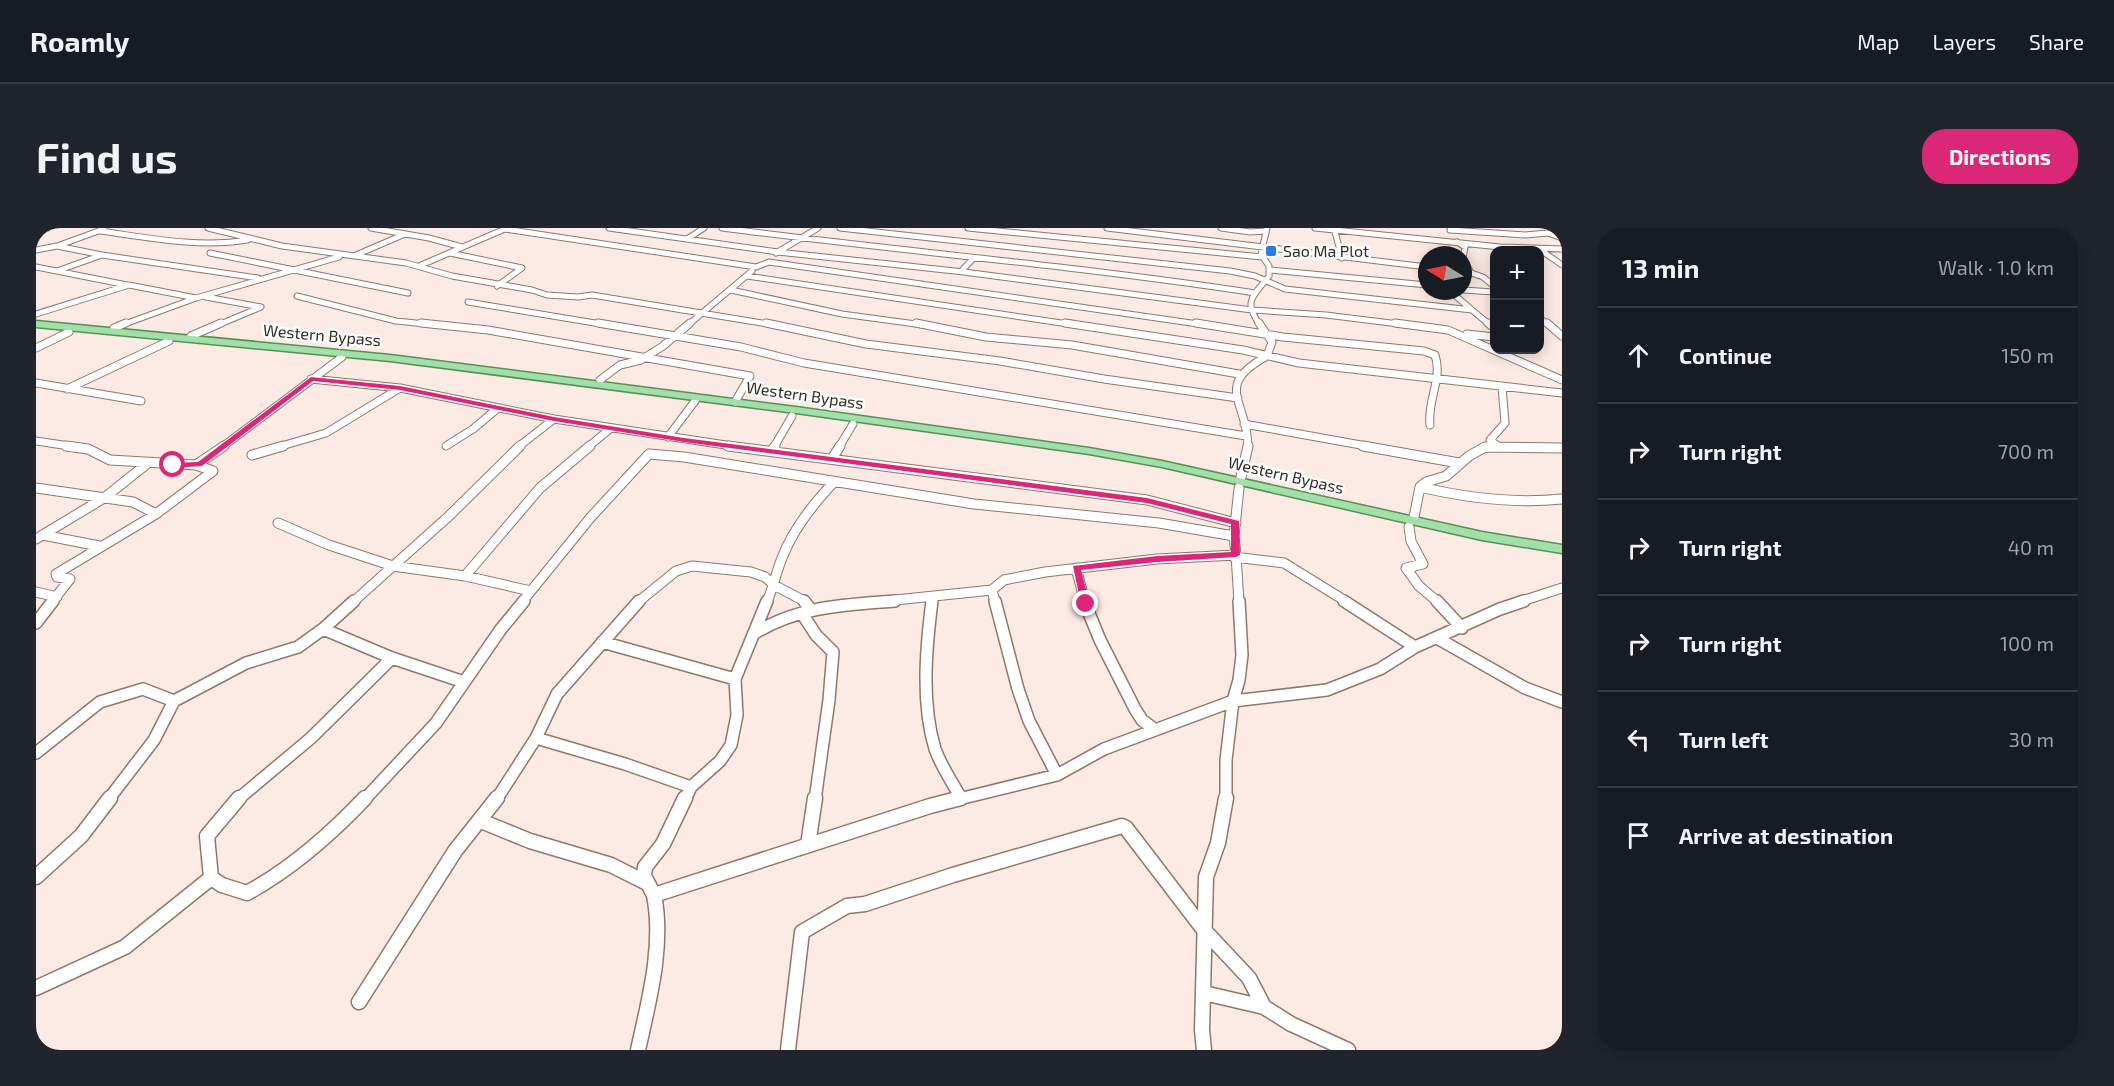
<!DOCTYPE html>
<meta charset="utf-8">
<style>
body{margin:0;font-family:"Exo 2",sans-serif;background:#20242c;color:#f1f3f6}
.controls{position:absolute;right:18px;top:18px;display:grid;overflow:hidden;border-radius:12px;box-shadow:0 3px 15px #0003}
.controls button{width:54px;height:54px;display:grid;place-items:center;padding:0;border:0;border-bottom:2px solid #363941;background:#171b24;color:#f1f3f6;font:30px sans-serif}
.compass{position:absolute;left:1382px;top:18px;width:54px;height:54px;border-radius:50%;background:#171b24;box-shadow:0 3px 15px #0003;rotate:280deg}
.stop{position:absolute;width:18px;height:18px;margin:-14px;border:4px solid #db2777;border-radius:50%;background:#fff}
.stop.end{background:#db2777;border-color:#fff;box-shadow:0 2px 6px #0008}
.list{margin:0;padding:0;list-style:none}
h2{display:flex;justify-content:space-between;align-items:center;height:78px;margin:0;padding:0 24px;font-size:26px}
h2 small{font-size:20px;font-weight:400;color:#9ea1a6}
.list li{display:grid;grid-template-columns:39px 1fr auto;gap:18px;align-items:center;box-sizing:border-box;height:96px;padding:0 24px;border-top:2px solid #363941}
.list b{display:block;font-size:22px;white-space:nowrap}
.list em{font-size:20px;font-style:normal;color:#9ea1a6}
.icon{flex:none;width:33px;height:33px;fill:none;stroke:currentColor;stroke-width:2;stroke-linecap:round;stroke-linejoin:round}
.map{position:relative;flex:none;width:1526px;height:822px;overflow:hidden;border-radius:24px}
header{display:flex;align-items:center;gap:36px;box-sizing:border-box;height:84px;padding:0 30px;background:#171b24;border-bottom:2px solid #363941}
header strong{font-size:28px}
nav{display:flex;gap:33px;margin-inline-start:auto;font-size:21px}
.intro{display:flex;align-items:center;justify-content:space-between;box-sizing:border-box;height:144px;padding:0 36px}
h1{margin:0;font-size:42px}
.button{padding:15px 27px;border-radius:24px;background:#db2777;color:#fff;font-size:21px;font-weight:700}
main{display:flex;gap:36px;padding:0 36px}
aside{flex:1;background:#171b24;border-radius:24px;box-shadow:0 3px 15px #0003}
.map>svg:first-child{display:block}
</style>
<header>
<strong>Roamly</strong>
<nav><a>Map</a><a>Layers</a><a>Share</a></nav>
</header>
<div class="intro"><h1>Find us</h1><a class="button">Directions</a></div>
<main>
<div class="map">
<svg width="1526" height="822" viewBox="0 0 1526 822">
<rect width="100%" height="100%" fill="#fceae4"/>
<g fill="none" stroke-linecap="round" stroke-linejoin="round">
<defs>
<path id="street-far4" d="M172,0L246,18L370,35L416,48L496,62L511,67L542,69L556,67L738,97
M335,0L393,10L426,19
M573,0L742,24L928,44
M686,0C864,23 1042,38 1219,65
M804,0L1194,43L1219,48L1249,61L1436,82L1414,63
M932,0L1226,29
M1071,0L1391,39
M1185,0L1214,4L1230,3
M1279,0L1464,19L1526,21
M1298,0L1306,30
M469,1L720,39L733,34L1169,97
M1414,2L1489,7L1512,5L1526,10
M64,3C114,10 162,20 212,12
M0,4L12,0
M651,11L668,0
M1421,14L1429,19L1427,30L1434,43
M21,18L66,27L222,50
M1503,21L1526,37
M0,22L21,18L68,1
M174,25L372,65
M414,25L486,40L461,58
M740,25L782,0
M320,27L369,6
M938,30L927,41L928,44L1216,82L1290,87L1371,97
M383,38L471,0
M0,39L91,57
M1234,42L1391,57
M1427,42L1447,49L1458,58
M21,43L66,27
M711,48L1039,97
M695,62L806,86L887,97
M1427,62L1458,64
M261,68L360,93L400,97
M170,69L225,79L182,97
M432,74L571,97
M1436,82L1454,97
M0,86L93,57L160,70
M1504,90L1512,97
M86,97L160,70L303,29
M652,97L716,43
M1224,97C1206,72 1218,68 1233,48V38L1225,26L1231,0"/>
<path id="street-far3" d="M385,95L452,102L714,148L699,174
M562,95L705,119L768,135L1210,208
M730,95L830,116L964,133L1068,151L1202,170
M880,95L950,109L1036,117L1203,146
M1029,95L1207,122L1263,135L1526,165
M1160,95L1247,109L1388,123L1399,127C1407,151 1391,172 1394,197
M1359,95L1412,102L1526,152
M1452,95L1458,100
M1511,95L1526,108
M78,100L90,95
M1431,106L1458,109
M155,108L185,95
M0,120L33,104
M275,151L364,160L518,191L703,219
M564,152L584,137L605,132L627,118L654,95
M0,155L105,173
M31,161L133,113
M1208,196L1336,219
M632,209L659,173
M0,213L40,219
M410,218L437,201L462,180
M1462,218L1454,212L1469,195L1466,159
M186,219L306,129
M242,219L290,205L364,160
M482,219L518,191
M552,219L575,200
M738,219L756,188
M803,219L817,196
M1212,219C1212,173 1176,158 1231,128L1236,114L1223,95
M1449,219H1461"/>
<path id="street-far2" d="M30,218L52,221L74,232L160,237L188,218
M692,218L1111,272L1200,295
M1327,218L1423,235
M736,223L739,218
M216,227L247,218
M796,231L804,218
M1205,249L1212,218
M1384,259C1431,270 1477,276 1526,271
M0,260L97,274L120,286
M1378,289L1384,259L1390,254L1410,248L1433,228L1449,219L1526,220
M242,295L293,317L357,338L429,348L495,363
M1373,299L1375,313L1387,336L1370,340L1383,358L1402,374
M7,307L63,318
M0,311L68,270L112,235
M1200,327L1198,308L1203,260
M1198,329L1248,335L1311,374
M1040,340L1049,374
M429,348L504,260L554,218
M956,362L959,374
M0,364L21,369
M16,374L34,351L21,349L20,346L120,286L177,243L160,237
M317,374L413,288L484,218
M486,374L555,289L613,226L648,229L938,276L1123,295L1198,308
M602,374L640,343L656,338L715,344L729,349L738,357L770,374
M731,374C737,360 740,345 746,330C757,301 777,276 798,254
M840,374L956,362L968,352L1009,344L1121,331L1200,327L1203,374
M895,374L896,370
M1483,374L1526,360"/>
<path id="street-far1" d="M768,373L775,382
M896,373C890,420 885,475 899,521C905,538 916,554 925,570
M959,373L982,461L993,493L1021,547
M1048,373L1064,412L1099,481L1106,492L1118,501
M1308,373L1379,419
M1401,373L1426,400
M767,387L780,407L797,424L793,472L779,572
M0,395L17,373
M287,401L356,430L428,454
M719,405C763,378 808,377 859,373
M1401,410L1489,460L1526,474
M566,414L699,451
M500,510L589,536L655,559
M0,525L64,474L107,461L138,473
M72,572L118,512L138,473L210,435L262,419L287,401L318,373
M201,572L275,510L356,430
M328,572L400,495L465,401L488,373
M460,572L500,510L521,466L603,373
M649,572L655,559L684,533L695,517L701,487L699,451L731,373
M919,572L1021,547L1068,521L1197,473L1291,462L1344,441L1379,419L1464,381L1488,373
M1190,572V532L1197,473L1203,452L1206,427L1203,373"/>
<path id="street" d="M649,570L627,616L609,639L608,648L618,667L894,578L925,570
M445,593L494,613L575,637L611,655
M772,617L779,570
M0,649L45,608L74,570
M175,650L171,608L203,570
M0,760L89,719L175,650L186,657L211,665C255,641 294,607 329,570
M1168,765L1228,779
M323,774L419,623L461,570
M602,822C613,772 628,718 618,667
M752,822L766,704L811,678L829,676L917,647L1086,598L1090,600L1168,702L1213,750L1228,779L1255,796L1312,822
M1168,822L1166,802L1170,649L1182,615L1190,570"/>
<path id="primary" d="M0,93L354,127L760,179L1053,220L1126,233L1446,304L1526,317V325L1446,312L1126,239L1053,226L760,185L354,133L0,99Z"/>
</defs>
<use href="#street-far4" stroke="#90776d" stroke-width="7"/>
<use href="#street-far3" stroke="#90776d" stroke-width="9"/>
<use href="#street-far2" stroke="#90776d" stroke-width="11"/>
<use href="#street-far1" stroke="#90776d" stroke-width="14"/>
<use href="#street" stroke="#90776d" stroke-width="17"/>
<use href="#primary" stroke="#539256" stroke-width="3"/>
<use href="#street-far4" stroke="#fff" stroke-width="5"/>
<use href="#street-far3" stroke="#fff" stroke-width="7"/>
<use href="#street-far2" stroke="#fff" stroke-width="9"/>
<use href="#street-far1" stroke="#fff" stroke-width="11"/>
<use href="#street" stroke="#fff" stroke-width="14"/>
<use href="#primary" fill="#a2dfa9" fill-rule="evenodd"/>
</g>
<path fill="#db2777" d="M275,149L364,158L518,189L648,210L1111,270L1203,293L1204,327L1200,329L1121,334L1045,342L1054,376L1050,379L1045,376L1037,338L1121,328L1195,324V296L1111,275L648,214L518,193L364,162L277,153L166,238L137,240L133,237L137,235L162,234Z"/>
<rect fill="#2b7ce7" stroke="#fff" stroke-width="2" x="1229" y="17" width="12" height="12" rx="3"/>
<g text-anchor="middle" stroke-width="5" stroke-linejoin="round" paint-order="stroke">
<g font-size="16" fill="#332925" stroke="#fff" text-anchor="start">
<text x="1247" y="29">Sao Ma Plot</text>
</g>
<g font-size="16" fill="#332925" stroke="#fff">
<text transform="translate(286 107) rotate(5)" y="6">Western Bypass</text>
<text transform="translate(769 167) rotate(8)" y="6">Western Bypass</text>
<text transform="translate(1250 247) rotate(13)" y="6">Western Bypass</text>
</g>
</g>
</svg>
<div class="controls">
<button>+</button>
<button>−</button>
</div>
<svg class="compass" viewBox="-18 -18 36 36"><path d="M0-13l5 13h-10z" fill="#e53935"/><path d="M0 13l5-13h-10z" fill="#9ea1a6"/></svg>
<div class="stop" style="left:137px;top:237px"></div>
<div class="stop end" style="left:1050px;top:376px"></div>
</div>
<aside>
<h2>13 min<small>Walk · 1.0 km</small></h2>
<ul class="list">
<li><svg class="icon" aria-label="ahead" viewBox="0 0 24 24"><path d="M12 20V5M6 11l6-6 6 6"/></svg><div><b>Continue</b></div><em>150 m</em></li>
<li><svg class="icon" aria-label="right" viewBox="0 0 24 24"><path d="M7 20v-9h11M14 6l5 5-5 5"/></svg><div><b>Turn right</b></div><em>700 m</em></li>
<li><svg class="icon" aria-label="right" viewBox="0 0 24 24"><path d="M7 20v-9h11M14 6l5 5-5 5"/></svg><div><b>Turn right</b></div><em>40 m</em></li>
<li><svg class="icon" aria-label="right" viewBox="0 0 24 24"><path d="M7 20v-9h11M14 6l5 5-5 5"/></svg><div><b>Turn right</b></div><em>100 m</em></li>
<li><svg class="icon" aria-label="left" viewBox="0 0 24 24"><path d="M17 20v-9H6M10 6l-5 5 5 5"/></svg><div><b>Turn left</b></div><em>30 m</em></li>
<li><svg class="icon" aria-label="arrive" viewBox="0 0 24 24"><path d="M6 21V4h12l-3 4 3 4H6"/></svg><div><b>Arrive at destination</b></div></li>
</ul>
</aside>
</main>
